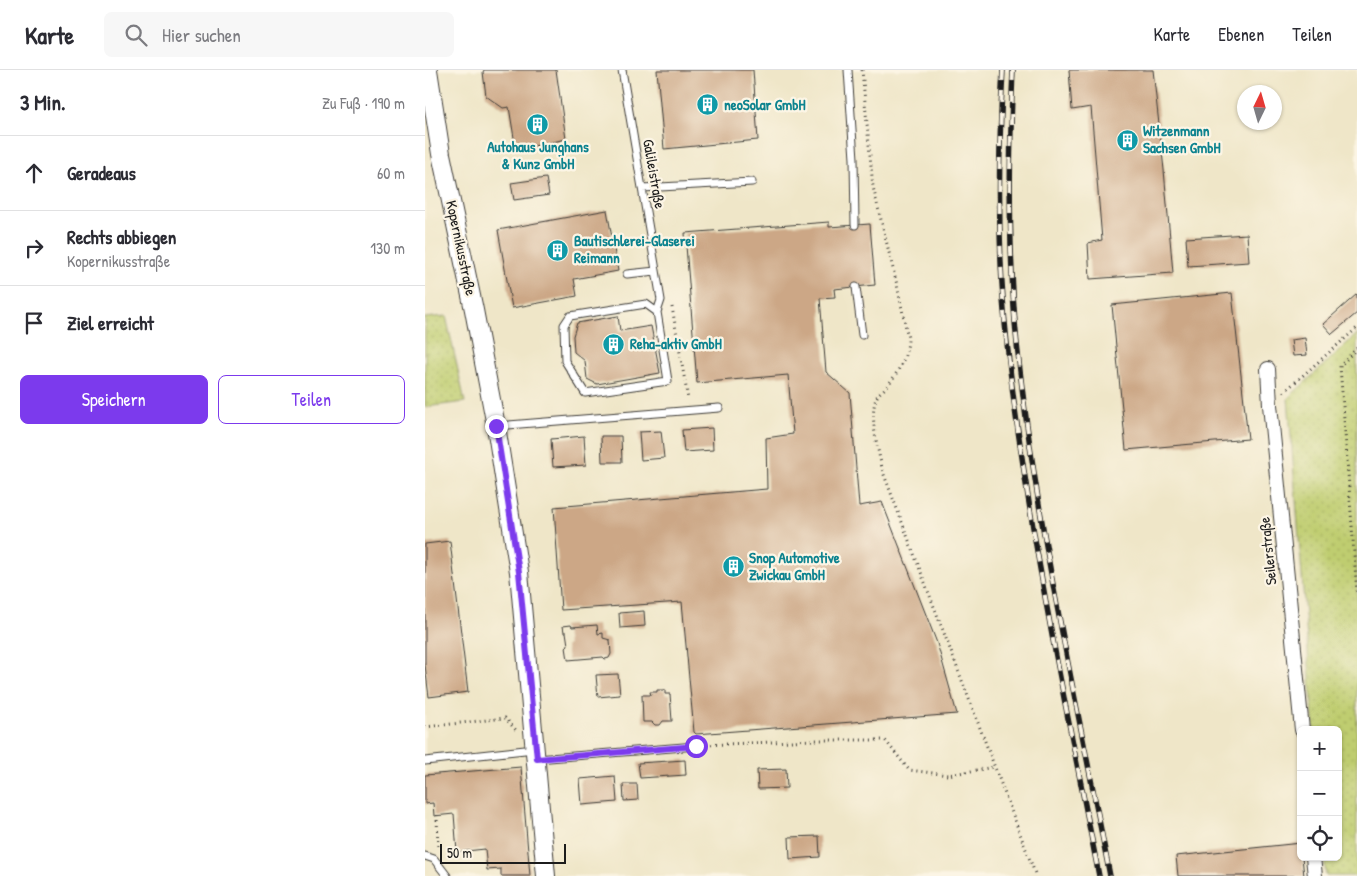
<!DOCTYPE html>
<html lang="de">
<meta charset="utf-8">
<style>
body{margin:0;font-family:"Patrick Hand",sans-serif;background:#f7f7f7;color:#2b2b33}
.controls{position:absolute;right:15px;bottom:15px;display:grid;overflow:hidden;border-radius:8px;box-shadow:0 1px 4px #0004}
.controls button{width:45px;height:45px;display:grid;place-items:center;padding:0;border:0;border-bottom:1px solid #e1e1e2;background:#fff;color:#2b2b33;font:25px sans-serif}
.compass{position:absolute;left:812px;top:15px;width:45px;height:45px;border-radius:50%;background:#fff;box-shadow:0 1px 4px #0004;rotate:5deg}
.scale{position:absolute;left:15px;bottom:12px;width:126px;box-sizing:border-box;padding-left:5px;border:2px solid #1c1c1c;border-top:0;font-size:14px;line-height:18px;white-space:nowrap;color:#1c1c1c;-webkit-text-stroke:4px #fcf5e5;paint-order:stroke}
.stop{position:absolute;width:15px;height:15px;margin:-11px;border:4px solid #7c3aed;border-radius:50%;background:#fff}
.stop.end{background:#7c3aed;border-color:#fff;box-shadow:0 1px 5px #0008}
.list{margin:0;padding:0;list-style:none}
h2{display:flex;justify-content:space-between;align-items:center;height:65px;margin:0;padding:0 20px;font-size:21px}
h2 small{font-size:16px;font-weight:400;color:#7c7c81}
.list li{display:grid;grid-template-columns:32px 1fr auto;gap:15px;align-items:center;box-sizing:border-box;height:75px;padding:0 20px;border-top:1px solid #e1e1e2}
.list b{display:block;font-size:19px;white-space:nowrap}
.list p{margin:0;font-size:16px;white-space:nowrap;color:#7c7c81}
.list em{font-size:16px;font-style:normal;color:#7c7c81}
.actions{display:flex;gap:10px;padding:15px 20px}
.actions a{flex:1;padding:11px 0;border:1px solid #7c3aed;border-radius:8px;text-align:center;font-size:18px;color:#7c3aed}
.actions .main{background:#7c3aed;color:#fff}
.icon{flex:none;width:28px;height:28px;fill:none;stroke:currentColor;stroke-width:2;stroke-linecap:round;stroke-linejoin:round}
.map{position:relative;flex:none;width:932px;height:806px;overflow:hidden}
header{display:flex;align-items:center;gap:30px;box-sizing:border-box;height:70px;padding:0 25px;background:#fff;border-bottom:1px solid #e1e1e2}
header strong{font-size:24px}
nav{display:flex;gap:28px;margin-inline-start:auto;font-size:18px}
.search{width:350px;height:45px;background:#f7f7f7;display:flex;align-items:center;gap:12px;box-sizing:border-box;padding:0 18px;border-radius:8px;color:#7c7c81;font-size:19px}
main{display:flex}
aside{flex:1;background:#fff}
.map>svg:first-child{display:block}
</style>
<header>
<strong>Karte</strong>
<div class="search"><svg class="icon" aria-label="search" viewBox="0 0 24 24"><circle cx="10" cy="10" r="6"/><path d="M15 15l6 6"/></svg>Hier suchen</div>
<nav><a>Karte</a><a>Ebenen</a><a>Teilen</a></nav>
</header>
<main>
<aside>
<h2>3 Min.<small>Zu Fuß · 190 m</small></h2>
<ul class="list">
<li><svg class="icon" aria-label="ahead" viewBox="0 0 24 24"><path d="M12 20V5M6 11l6-6 6 6"/></svg><div><b>Geradeaus</b></div><em>60 m</em></li>
<li><svg class="icon" aria-label="right" viewBox="0 0 24 24"><path d="M7 20v-9h11M14 6l5 5-5 5"/></svg><div><b>Rechts abbiegen</b><p>Kopernikusstraße</p></div><em>130 m</em></li>
<li><svg class="icon" aria-label="arrive" viewBox="0 0 24 24"><path d="M6 21V4h12l-3 4 3 4H6"/></svg><div><b>Ziel erreicht</b></div></li>
</ul>
<div class="actions"><a class="main">Speichern</a><a>Teilen</a></div>
</aside>
<div class="map">
<svg width="932" height="806" viewBox="0 0 932 806">
<defs>
<pattern id="green-dots" width="8" height="8" patternUnits="userSpaceOnUse" patternTransform="scale(1.25)"><rect width="8" height="8" fill="#bfcd6f"/><path d="M2 2h.1M6 6h.1" fill="none" stroke="#a4af60" stroke-width="1.8" stroke-linecap="round"/></pattern>
</defs>
<rect width="100%" height="100%" fill="#fcf5e5"/>
<filter id="ink" filterUnits="userSpaceOnUse"><feTurbulence type="fractalNoise" baseFrequency=".02" numOctaves="2"/><feDisplacementMap in="SourceGraphic" scale="10" xChannelSelector="R" yChannelSelector="G"/><feConvolveMatrix kernelMatrix="1 2 1 2 8 2 1 2 1" color-interpolation-filters="sRGB"/></filter>
<filter id="wash" filterUnits="userSpaceOnUse"><feTurbulence type="fractalNoise" baseFrequency=".0096" numOctaves="4" result="noise"/><feDisplacementMap in="SourceGraphic" scale="20" xChannelSelector="R" yChannelSelector="G"/><feGaussianBlur stdDeviation="1.12" result="paint"/><feColorMatrix in="noise" values="0 0 0 0 0 0 0 0 0 0 0 0 0 0 0 0 0 1.4 0 .05"/><feComposite in="paint" operator="in"/></filter>
<g filter="url(#wash)">
<rect width="100%" height="100%" fill="#efe6c8"/>
<path fill="url(#green-dots)" stroke="#6e7446" d="M21,246L40,332L0,337V248Z
M932,264V806H901L899,787H913V660H889L863,328Z"/>
<g id="blocks">
<path fill="#cca786" d="M59,0H131L141,69L91,80L84,37L78,38L61,26L58,2Z
M232,0H328L333,70L239,79Z
M644,0H728L739,100L748,203L665,209L663,173L677,170L666,37L647,40Z
M121,108L124,125L89,130L86,113Z
M182,140L193,201L149,209L152,226L87,238L73,160Z
M404,152V157L445,154L450,215L409,219L410,227L395,228L401,302L425,323L434,436L457,432L512,573L532,644L271,664L269,662L257,532L136,540L129,437L342,419L341,368L368,364L363,305L272,313L260,163Z
M822,164L824,192L763,196L761,168Z
M807,223L823,369L701,380L687,235Z
M932,224V243L907,264L898,254Z
M193,246L195,261L226,256L235,303L172,314L162,309L160,291L149,282L148,266L152,253Z
M880,268L882,285L868,286L866,270Z
M287,358L288,380L259,382L257,360Z
M236,361L239,388L216,390L214,362Z
M159,366L161,395L128,397L126,369Z
M176,366H196L197,392H177Z
M25,471L43,622L4,627L0,595V474Z
M219,541L220,556L195,558L194,543Z
M146,555L147,557L172,555L173,564L178,563V568L185,570L186,584L184,588L180,589L178,587L143,590L141,577L143,575L141,562H139L138,556Z
M193,604L195,625L173,627L171,605Z
M232,620H240V624H245L247,651H238L235,655H230L227,652H218L217,625H226L225,622H232Z
M260,690L261,705L215,708L213,693Z
M96,697L105,806H76V799L62,800L60,779L32,782L29,744L9,746L8,733L0,734V705Z
M361,699L362,718L333,719L332,700Z
M190,706L192,732L157,735L155,709Z
M198,714H212L213,730L199,731Z
M394,766L395,787L365,789L364,767Z
M876,773V787H877L879,806H753L751,786Z"/>
</g>
</g>
<g filter="url(#ink)">
<use href="#blocks" fill-opacity="0" stroke="#3c3a36" stroke-width="1"/>
<g fill="none" stroke-linecap="round" stroke-linejoin="round">
<defs>
<path id="service" d="M197,0L236,230L232,242L243,311L160,323L140,291L139,255L145,246L221,234L232,242
M423,0L429,89L430,155
M217,118L327,112
M202,204L231,201
M431,217L437,265
M72,356L294,338
M112,689L271,676
M0,691L109,679
M0,786L9,789L22,806"/>
<path id="minor" d="M843,299L845,335L877,660
M888,787L890,806"/>
<path id="tertiary" d="M3,0L16,84L49,240L71,356L94,502L121,806"/>
</defs>
<use href="#service" stroke="#3c3a36" stroke-width="9"/>
<use href="#minor" stroke="#3c3a36" stroke-width="16"/>
<use href="#tertiary" stroke="#3c3a36" stroke-width="20"/>
<path stroke="#3c3a36" stroke-width="3" stroke-dasharray="1 4" stroke-linecap="butt" d="M437,0L448,117L472,215L483,268C483,286 473,303 461,317C459,320 455,322 453,325C442,342 454,383 458,402L611,806
M247,237L263,329
M932,278L915,296L932,523
M859,322L932,258
M0,657L80,648L91,660
M281,675L389,670H460L484,700L523,705L569,697
M12,745L13,779"/>
<use href="#service" stroke="#fff" stroke-width="7"/>
<use href="#minor" stroke="#fff" stroke-width="14"/>
<use href="#tertiary" stroke="#fff" stroke-width="18"/>
<defs>
<path id="rail" d="M578,0C574,71 573,142 577,213C581,282 591,351 602,420C622,549 649,677 674,806
M588,0C584,91 583,183 592,274C611,453 651,629 685,806"/>
</defs>
<use href="#rail" stroke="#1c1c1c" stroke-width="5.5"/>
<use href="#rail" stroke="#fcf5e5" stroke-width="4" stroke-dasharray="11" stroke-linecap="butt"/>
</g>
</g>
<g fill="none" stroke-linecap="round" stroke-linejoin="round" filter="url(#ink)">
<path stroke="#7c3aed" stroke-width="6" d="M71,356L94,502L112,689L271,676"/>
</g>
<defs>
<symbol id="building-disc" viewBox="-11 -11 22 22"><circle r="9.5" fill="#0f9aa8" stroke="#fcf5e5"/><path d="M-4-6H4V6H1V3H-1V6H-4ZM-2.5-4.3h1.7v1.8h-1.7ZM.8-4.3h1.7v1.8H.8ZM-2.5-1h1.7V.8h-1.7ZM.8-1h1.7V.8H.8Z" fill="#fff"/></symbol>
</defs>
<g fill-rule="evenodd">
<use href="#building-disc" x="270" y="22" width="25" height="25"/>
<use href="#building-disc" x="100" y="42" width="25" height="25"/>
<use href="#building-disc" x="690" y="58" width="25" height="25"/>
<use href="#building-disc" x="120" y="168" width="25" height="25"/>
<use href="#building-disc" x="176" y="262" width="25" height="25"/>
<use href="#building-disc" x="296" y="484" width="25" height="25"/>
</g>
<g text-anchor="middle" stroke-width="4.5" stroke-linejoin="round" paint-order="stroke">
<g font-size="15" font-weight="bold" fill="#0d838f" stroke="#fcf5e5" text-anchor="start">
<text x="299" y="40">neoSolar GmbH</text>
<text x="718" y="66">Witzenmann<tspan x="718" dy="17">Sachsen GmbH</tspan></text>
<text x="113" y="82" text-anchor="middle">Autohaus Junghans<tspan x="113" dy="17">&amp; Kunz GmbH</tspan></text>
<text x="149" y="176">Bautischlerei-Glaserei<tspan x="149" dy="17">Reimann</tspan></text>
<text x="205" y="279">Reha-aktiv GmbH</text>
<text x="324" y="493">Snop Automotive<tspan x="324" dy="17">Zwickau GmbH</tspan></text>
</g>
<g font-size="15" fill="#1c1c1c" stroke="#fcf5e5">
<text transform="translate(229 104) rotate(80)" y="5">Galileistraße</text>
<text transform="translate(36 178) rotate(78)" y="5">Kopernikusstraße</text>
<text transform="translate(843 481) rotate(-96)" y="5">Seilerstraße</text>
</g>
</g>
</svg>
<div class="controls">
<button>+</button>
<button>−</button>
<button><svg class="icon" aria-label="locate" viewBox="0 0 24 24"><circle cx="12" cy="12" r="6"/><path d="M12 2v4M12 18v4M2 12h4M18 12h4"/></svg></button>
</div>
<svg class="compass" viewBox="-18 -18 36 36"><path d="M0-13l5 13h-10z" fill="#e53935"/><path d="M0 13l5-13h-10z" fill="#7c7c81"/></svg>
<div class="scale">50 m</div>
<div class="stop" style="left:271px;top:676px"></div>
<div class="stop end" style="left:71px;top:356px"></div>
</div>
</main>
